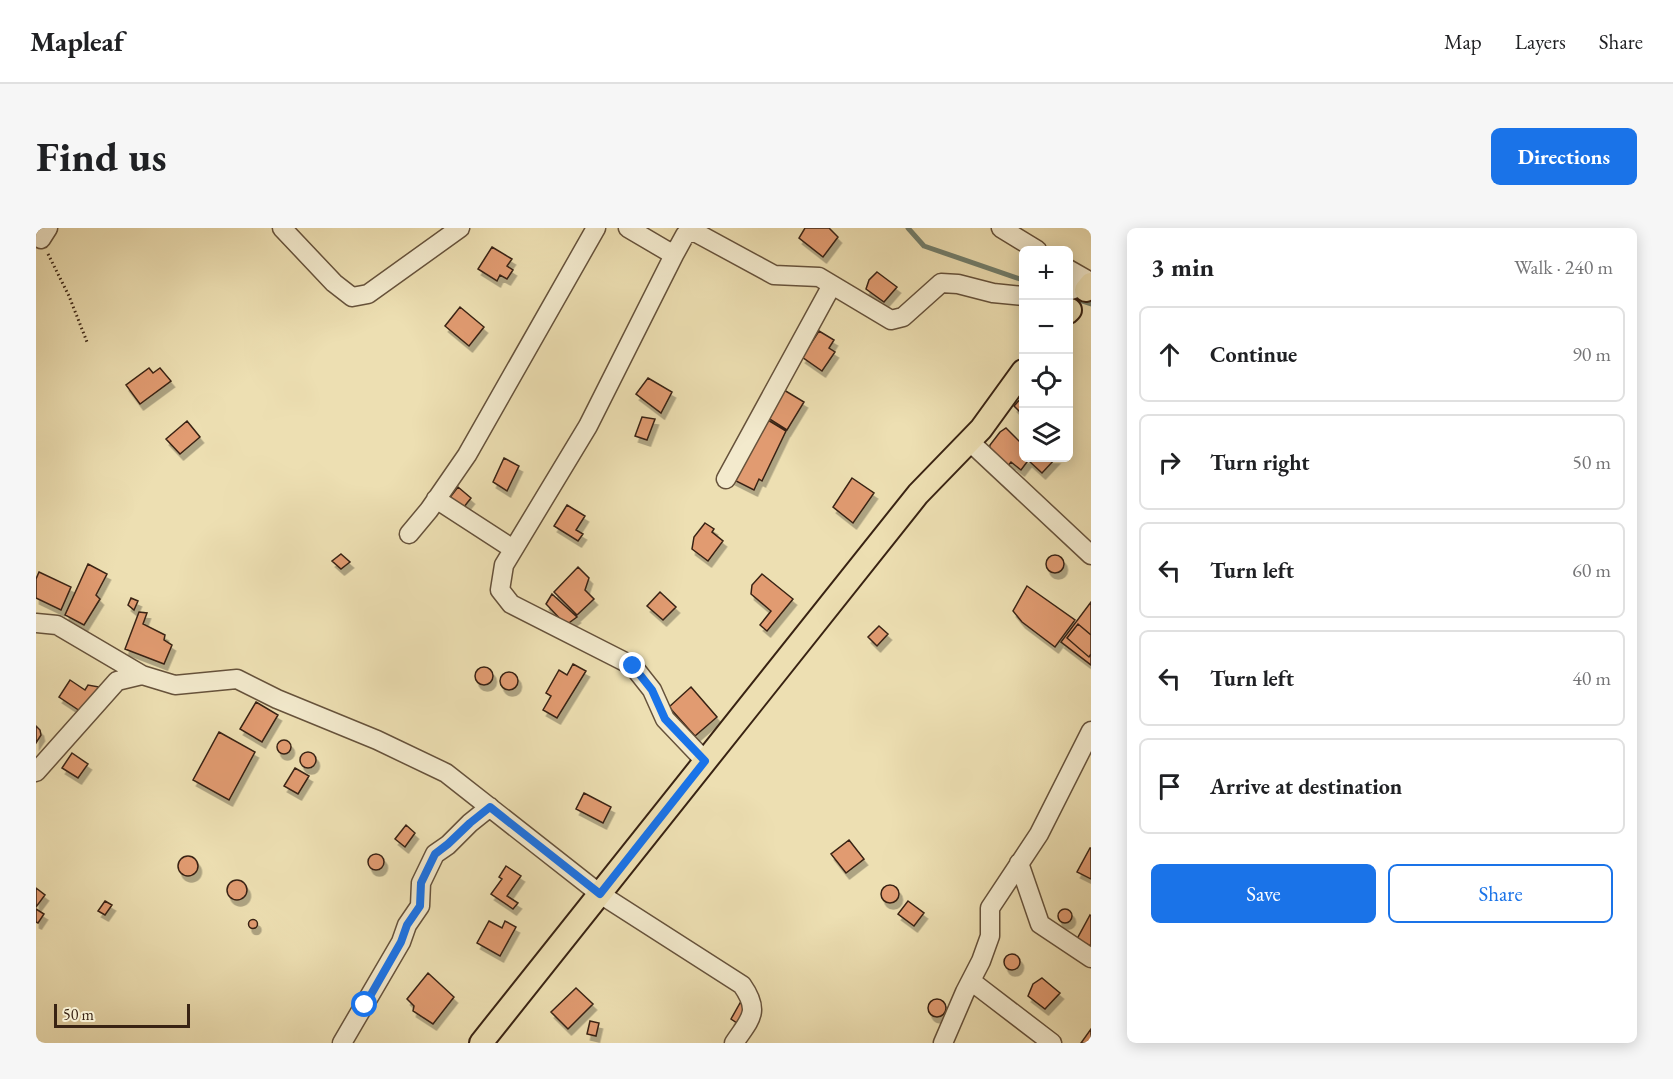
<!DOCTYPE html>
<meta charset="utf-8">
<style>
body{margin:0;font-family:"EB Garamond",serif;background:#f6f6f6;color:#202124}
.controls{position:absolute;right:18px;top:18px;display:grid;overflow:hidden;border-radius:9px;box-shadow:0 3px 15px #0003}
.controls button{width:54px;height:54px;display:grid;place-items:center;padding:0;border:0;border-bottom:2px solid #e0e0e0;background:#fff;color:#202124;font:30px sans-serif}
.scale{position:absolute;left:18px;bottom:15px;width:136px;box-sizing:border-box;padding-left:6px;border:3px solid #392313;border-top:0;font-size:16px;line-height:21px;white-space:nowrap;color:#392313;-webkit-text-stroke:4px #f3eacd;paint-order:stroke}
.stop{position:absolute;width:18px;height:18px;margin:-14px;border:4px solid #1a73e8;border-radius:50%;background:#fff}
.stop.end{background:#1a73e8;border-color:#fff;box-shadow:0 2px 6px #0008}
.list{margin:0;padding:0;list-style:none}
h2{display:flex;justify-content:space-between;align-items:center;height:78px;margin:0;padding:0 24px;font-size:26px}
h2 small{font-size:20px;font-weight:400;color:#757577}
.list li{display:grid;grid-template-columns:39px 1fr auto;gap:18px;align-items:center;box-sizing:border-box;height:96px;margin:0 12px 12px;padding:0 12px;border:2px solid #e0e0e0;border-radius:9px}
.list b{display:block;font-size:22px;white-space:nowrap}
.list em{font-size:20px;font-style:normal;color:#757577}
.actions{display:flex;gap:12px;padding:18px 24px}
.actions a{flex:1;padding:14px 0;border:2px solid #1a73e8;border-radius:9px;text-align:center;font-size:21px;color:#1a73e8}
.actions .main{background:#1a73e8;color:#fff}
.icon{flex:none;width:33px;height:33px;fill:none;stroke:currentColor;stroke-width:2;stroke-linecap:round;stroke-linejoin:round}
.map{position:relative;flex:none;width:1055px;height:815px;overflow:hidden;border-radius:9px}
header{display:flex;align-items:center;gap:36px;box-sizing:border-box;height:84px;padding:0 30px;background:#fff;border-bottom:2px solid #e0e0e0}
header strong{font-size:28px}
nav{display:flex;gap:33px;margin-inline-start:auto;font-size:21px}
.intro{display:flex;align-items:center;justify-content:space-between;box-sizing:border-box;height:144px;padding:0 36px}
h1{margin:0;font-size:42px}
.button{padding:15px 27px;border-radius:9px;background:#1a73e8;color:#fff;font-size:21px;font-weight:700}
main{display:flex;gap:36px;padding:0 36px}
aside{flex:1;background:#fff;border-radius:9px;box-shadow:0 3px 15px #0003}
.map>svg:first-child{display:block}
</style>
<header>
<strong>Mapleaf</strong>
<nav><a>Map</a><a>Layers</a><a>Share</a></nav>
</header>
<div class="intro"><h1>Find us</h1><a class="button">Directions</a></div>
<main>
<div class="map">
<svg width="1055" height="815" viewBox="0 0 1055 815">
<defs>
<filter id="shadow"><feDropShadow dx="3.5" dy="6" stdDeviation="0" flood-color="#0004"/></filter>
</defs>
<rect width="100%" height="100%" fill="#eddfb2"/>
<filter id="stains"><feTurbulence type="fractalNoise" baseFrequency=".00333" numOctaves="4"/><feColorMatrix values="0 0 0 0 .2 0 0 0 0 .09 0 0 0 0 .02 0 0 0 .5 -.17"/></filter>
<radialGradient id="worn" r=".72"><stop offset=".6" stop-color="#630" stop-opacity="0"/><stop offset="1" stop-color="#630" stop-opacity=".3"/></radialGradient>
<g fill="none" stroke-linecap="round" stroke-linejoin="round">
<path stroke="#737f6d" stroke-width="5" d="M872,0L888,18L987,52
M1034,69L1055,76"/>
</g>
<path fill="#e19b71" stroke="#392313" stroke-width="1.5" filter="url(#shadow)" d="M769,0H793L802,9L787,29L763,10Z
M456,19L476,31L471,38L477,42L471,51L464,47L461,53L442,41Z
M841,44L861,59L848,74L830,61L833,52Z
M424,79L448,99L433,118L409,98Z
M783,103L798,112L793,120L799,124L786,143L766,129Z
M113,140L117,145L124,140L135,153L104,176L90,157Z
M612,150L636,164L625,185L600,166Z
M748,162L768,174L751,202L732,190Z
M987,168V187L978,178Z
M606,189L619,191L611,212L599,208Z
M727,189L750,203L726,253L723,251L718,262L696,251Z
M151,193L164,209L144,226L130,211Z
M970,200L987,217V230H994L985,242L975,234L971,239L953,224L954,217L964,204Z
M468,230L483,238L471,263L457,254Z
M996,230H1020L1006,245L993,233Z
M816,250L838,265L817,295L797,279Z
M422,259L435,270L424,284L412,272Z
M531,277L549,288L540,302L547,306L542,313L518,298Z
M669,295L678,301L676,304L687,313L672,333L656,321L658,309Z
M305,326L314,334L305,341L296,333Z
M1010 336a9 9 0 1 1 18 0a9 9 0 1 1-18 0Z
M52,336L71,346L60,367L64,371L48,397L29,387Z
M542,339L553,350L549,362L558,371L541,387L518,364Z
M3,344L35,359L25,382L0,370V351Z
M726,346L757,371L731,403L724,397L735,383L715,366L716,357Z
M991,358L1039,392L1019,419L986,394L977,383Z
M624,364L640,379L627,392L611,378Z
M516,366L541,389L530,397L510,376Z
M95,370L102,373L98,382L92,377Z
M1055,374V437L1025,414Z
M103,384L111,385L107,396L129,407L128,412L136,417L128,436L89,421Z
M1042,396L1055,407V426L1053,429L1031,410Z
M843,398L852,406L841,418L832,409Z
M537,436L550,443L521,490L507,482L515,468L510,465L523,442L531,447Z
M439 448a9 9 0 1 1 18 0a9 9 0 1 1-18 0Z
M464 453a9 9 0 1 1 18 0a9 9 0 1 1-18 0Z
M34,452L49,462L52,457L63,459L47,485L23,469Z
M655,459L681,489L659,508L633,479Z
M220,474L242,487L226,514L204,501Z
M0,498L4,502L5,507L0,515Z
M183,504L219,524L193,572L157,552Z
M241 519a7 7 0 1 1 14 0a7 7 0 1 1-14 0Z
M264 532a8 8 0 1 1 16 0a8 8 0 1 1-16 0Z
M36,525L52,536L42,550L26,540Z
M259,540L273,548L262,566L248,558Z
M548,565L575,579L567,595L540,581Z
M370,597L379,605L369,619L359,611Z
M813,612L828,631L810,645L795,626Z
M1054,620H1055V651L1041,644Z
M332 634a8 8 0 1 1 16 0a8 8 0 1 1-16 0Z
M142 638a10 10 0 1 1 20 0a10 10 0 1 1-20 0Z
M470,638L485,648L471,668L482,675L477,681L455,666L466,651L463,649Z
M191 662a10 10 0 1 1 20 0a10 10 0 1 1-20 0Z
M845 666a9 9 0 1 1 18 0a9 9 0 1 1-18 0Z
M0,660L9,667L0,679Z
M69,673L76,677L69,687L62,683Z
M872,673L888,685L878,698L862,686Z
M1022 688a7 7 0 1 1 14 0a7 7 0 1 1-14 0Z
M0,681L8,686L2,695L0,694Z
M1054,687L1055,688V718L1041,711Z
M212.5 696a4.5 4.5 0 1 1 9 0a4.5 4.5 0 1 1-9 0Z
M453,693L466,700L469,693L480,699L464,728L441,715Z
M968 734a8 8 0 1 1 16 0a8 8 0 1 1-16 0Z
M392,745L418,769L397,796L377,783L378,778L371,771Z
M1006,750L1024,765L1009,781L992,768L997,756Z
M540,760L557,776L532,801L515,784Z
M892 780a9 9 0 1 1 18 0a9 9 0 1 1-18 0Z
M704,775L710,779L701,795L695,791Z
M554,793L563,795L560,808L551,806Z
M1055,801V815H1045Z"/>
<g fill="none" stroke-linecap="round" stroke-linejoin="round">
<defs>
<path id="minor" d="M246,0L298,55L316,69L332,66L424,0
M592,0L638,27L649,7L657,3L738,47L783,49L855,92L867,89L905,55L922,56L957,65L987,68
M965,0L1001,22
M5,11L12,0
M638,27L552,198L468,337L464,362L475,376L597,438L616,462L629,491L669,533
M1032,41L1055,54
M1032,63L1055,55
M933,213L1055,327
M690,251L796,57
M400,271L477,321
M373,306L393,282L431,227L560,0
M0,395L21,397L106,447L139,457L201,451L241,471L341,512L410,545L564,666L706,757C725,784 714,791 698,815
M0,544L81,453L106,447
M983,635L1004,696L1055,730
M935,753L1016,815
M306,815L365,714L371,697L384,678L385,655L399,626L412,617L434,595L454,579
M907,815L929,764L945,733L954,708V680L1003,606L1055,503"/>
<path id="major" d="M1050,62L1055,56
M1032,84L1034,82
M445,815L882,266L945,201L987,143"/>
</defs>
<use href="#minor" stroke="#66523b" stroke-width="21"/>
<use href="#major" stroke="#392313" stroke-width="26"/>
<path stroke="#392313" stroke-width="3" stroke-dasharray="1.5 3" stroke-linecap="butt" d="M12,26L33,68L51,114"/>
<use href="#minor" stroke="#f3eacd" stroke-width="18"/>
<use href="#major" stroke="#eddfb2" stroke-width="22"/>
</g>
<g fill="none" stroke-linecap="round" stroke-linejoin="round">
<path stroke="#1a73e8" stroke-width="8" d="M329,777L365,714L371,697L384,678L385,655L399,626L412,616L434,595L454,579L564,666L669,533L629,491L616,462L597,438"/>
</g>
<rect width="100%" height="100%" filter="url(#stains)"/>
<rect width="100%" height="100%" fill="url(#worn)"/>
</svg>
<div class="controls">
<button>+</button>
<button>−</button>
<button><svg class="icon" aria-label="locate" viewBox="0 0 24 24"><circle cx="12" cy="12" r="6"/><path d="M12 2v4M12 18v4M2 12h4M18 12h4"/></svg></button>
<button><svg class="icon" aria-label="layers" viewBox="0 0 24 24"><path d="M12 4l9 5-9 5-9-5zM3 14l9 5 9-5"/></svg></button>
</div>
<div class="scale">50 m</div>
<div class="stop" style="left:329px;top:777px"></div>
<div class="stop end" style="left:597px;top:438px"></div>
</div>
<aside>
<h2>3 min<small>Walk · 240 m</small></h2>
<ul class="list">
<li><svg class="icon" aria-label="ahead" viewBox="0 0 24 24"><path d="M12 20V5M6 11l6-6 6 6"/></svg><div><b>Continue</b></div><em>90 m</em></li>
<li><svg class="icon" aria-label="right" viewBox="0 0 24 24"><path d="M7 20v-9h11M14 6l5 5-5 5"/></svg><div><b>Turn right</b></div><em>50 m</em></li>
<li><svg class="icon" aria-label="left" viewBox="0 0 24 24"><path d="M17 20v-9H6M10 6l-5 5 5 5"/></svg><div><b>Turn left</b></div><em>60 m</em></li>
<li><svg class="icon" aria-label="left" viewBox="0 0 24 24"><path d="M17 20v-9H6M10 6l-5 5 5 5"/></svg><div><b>Turn left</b></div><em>40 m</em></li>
<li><svg class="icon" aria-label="arrive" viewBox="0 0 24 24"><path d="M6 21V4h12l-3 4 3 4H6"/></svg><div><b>Arrive at destination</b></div></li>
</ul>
<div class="actions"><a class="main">Save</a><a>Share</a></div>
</aside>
</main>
